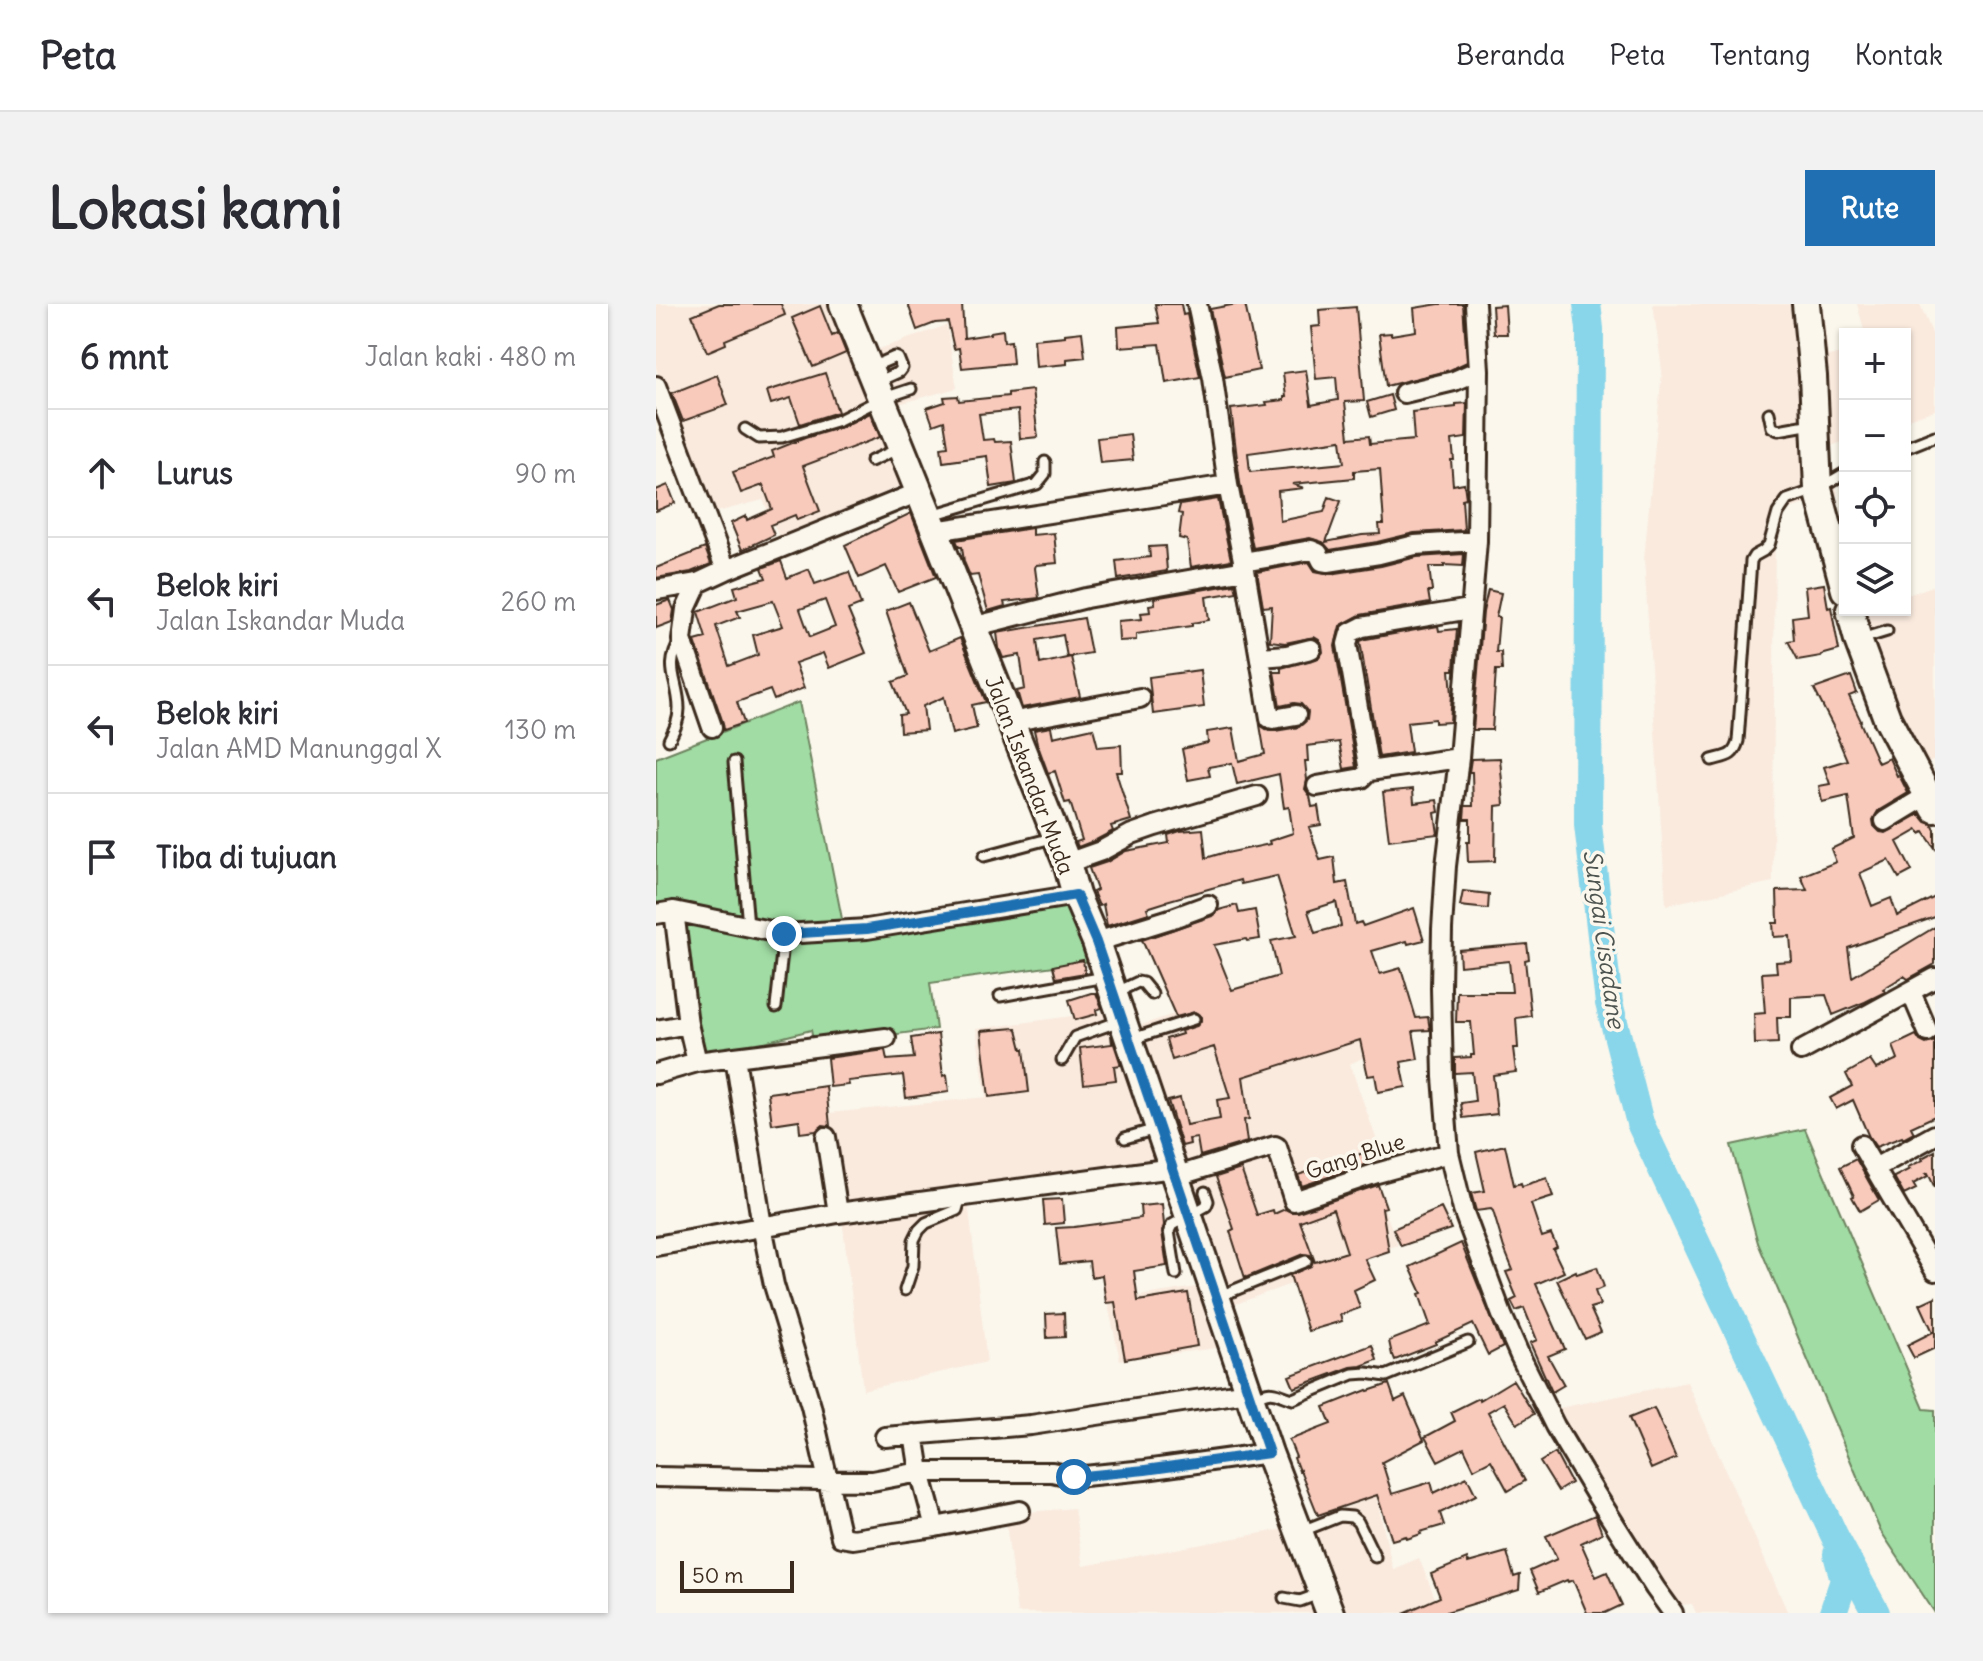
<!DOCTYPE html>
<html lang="id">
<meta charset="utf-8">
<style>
body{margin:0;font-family:Delius,sans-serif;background:#f2f2f3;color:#2b2b33}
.controls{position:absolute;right:24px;top:24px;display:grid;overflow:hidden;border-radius:0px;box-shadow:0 2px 6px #0004}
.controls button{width:72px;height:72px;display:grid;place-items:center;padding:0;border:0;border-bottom:2px solid #e1e1e2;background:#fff;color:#2b2b33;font:40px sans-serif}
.scale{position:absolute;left:24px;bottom:20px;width:114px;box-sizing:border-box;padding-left:8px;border:4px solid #3b2a1e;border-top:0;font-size:22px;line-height:28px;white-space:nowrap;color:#3b2a1e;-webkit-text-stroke:6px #fbf7ec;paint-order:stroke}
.stop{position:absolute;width:24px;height:24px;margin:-18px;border:6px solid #1f6fb2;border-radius:50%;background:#fff}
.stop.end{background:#1f6fb2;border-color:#fff;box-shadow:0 2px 8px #0008}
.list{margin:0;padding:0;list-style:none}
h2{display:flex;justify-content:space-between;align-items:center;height:104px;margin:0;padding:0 32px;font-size:34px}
h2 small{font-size:26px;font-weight:400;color:#7c7c81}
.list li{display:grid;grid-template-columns:52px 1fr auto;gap:24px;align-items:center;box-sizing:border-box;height:128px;padding:0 32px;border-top:2px solid #e1e1e2}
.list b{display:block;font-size:30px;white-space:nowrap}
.list p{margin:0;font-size:26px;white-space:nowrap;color:#7c7c81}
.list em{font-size:26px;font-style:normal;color:#7c7c81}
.icon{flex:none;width:44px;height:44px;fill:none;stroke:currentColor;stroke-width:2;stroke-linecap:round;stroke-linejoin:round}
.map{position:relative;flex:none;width:1279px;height:1309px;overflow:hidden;border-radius:0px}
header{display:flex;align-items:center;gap:48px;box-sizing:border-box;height:112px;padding:0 40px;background:#fff;border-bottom:2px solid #e1e1e2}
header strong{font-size:38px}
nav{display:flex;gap:44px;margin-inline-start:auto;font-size:28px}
.intro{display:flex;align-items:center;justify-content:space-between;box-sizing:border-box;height:192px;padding:0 48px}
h1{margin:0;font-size:56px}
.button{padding:20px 36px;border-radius:0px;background:#1f6fb2;color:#fff;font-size:28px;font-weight:700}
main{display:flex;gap:48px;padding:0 48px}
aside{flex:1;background:#fff;border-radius:0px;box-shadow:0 2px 6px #0004}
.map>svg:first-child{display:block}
</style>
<header>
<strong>Peta</strong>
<nav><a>Beranda</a><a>Peta</a><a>Tentang</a><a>Kontak</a></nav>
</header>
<div class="intro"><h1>Lokasi kami</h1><a class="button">Rute</a></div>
<main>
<aside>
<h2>6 mnt<small>Jalan kaki · 480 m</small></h2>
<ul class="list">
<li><svg class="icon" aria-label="ahead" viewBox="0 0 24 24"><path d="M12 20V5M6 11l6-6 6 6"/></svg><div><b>Lurus</b></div><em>90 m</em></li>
<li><svg class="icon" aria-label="left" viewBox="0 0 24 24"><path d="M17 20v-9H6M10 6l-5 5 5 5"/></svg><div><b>Belok kiri</b><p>Jalan Iskandar Muda</p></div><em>260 m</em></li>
<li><svg class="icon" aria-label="left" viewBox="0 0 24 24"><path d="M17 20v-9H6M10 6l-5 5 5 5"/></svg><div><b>Belok kiri</b><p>Jalan AMD Manunggal X</p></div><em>130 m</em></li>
<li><svg class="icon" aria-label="arrive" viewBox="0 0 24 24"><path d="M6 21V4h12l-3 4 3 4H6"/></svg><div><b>Tiba di tujuan</b></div></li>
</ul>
</aside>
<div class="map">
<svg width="1279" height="1309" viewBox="0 0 1279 1309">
<rect width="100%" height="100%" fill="#fbf7ec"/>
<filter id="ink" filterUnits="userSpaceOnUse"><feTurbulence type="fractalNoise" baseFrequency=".0125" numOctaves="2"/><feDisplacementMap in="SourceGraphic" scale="16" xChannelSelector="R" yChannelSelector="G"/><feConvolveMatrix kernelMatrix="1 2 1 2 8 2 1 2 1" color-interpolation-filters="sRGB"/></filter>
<g filter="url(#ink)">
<path fill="#faeade" d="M0,0H198L220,46L291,21L301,84L225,105L253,178L124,235L107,196L50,211L0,64Z
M997,0H1167L1172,52L1189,48V137L1173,143L1182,191L1119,209L1117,578L1010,601L988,255L1006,67Z
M1201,0H1264L1279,36V106L1249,116V30H1209Z
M1279,281V456L1272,459L1239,399L1207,307L1249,306V292Z
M693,649L730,743L694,760L731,865L715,869L742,941L569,1004L586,1041L464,1056L451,997L540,983L506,872L312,896L331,1058L207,1086L173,809L330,793L320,725L467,705L480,723Z
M1031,1078L1132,1309H1040L1036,1300L1008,1303L903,1104Z
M720,1191L737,1265L763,1254L785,1309H361L349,1210L418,1204L427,1262L650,1221Z"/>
<path fill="#a0dca3" stroke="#6e8360" stroke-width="2" d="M143,398L188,625L412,591L435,657L274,679L280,725L158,741L155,726L42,755L19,617L0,618V454Z
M1149,825L1268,1105L1279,1106V1309L1224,1226L1102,939L1075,841Z"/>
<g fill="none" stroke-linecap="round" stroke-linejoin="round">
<path stroke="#89d5e9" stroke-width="28" d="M931,0L934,25L932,521L953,699L984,819L1179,1233L1220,1309
M1177,1309L1188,1276L1181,1250"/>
</g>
<path fill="#f8cabc" stroke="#3b2a1e" stroke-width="2" fill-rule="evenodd" d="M63,0H125L129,11L69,36L70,40L51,48L36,11Z
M252,0H306L308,34L334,30V28L347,26L348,38L355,37L357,59L306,64L303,44L298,45L292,18L279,19L261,26Z
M499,0H525L527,11L531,10L544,73L510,79L504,40L463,43L462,23L503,19Z
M581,0H589L603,66L569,73L554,5Z
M783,0H807L811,58L794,66L730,82L723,30L735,29V31L760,27L758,4Z
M849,1L851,30H838L836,2Z
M164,2L176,32L182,29L190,49L157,63L136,14Z
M700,3L708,97L689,98L693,134L713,132L714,140L758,136L756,108L800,103V100L811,99L810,134L796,136L798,156H795L797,181L808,179L810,194L806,195L808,226L758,229L721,238L674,246L667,238L654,234L597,244L584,179L575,105L611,101L610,98L628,96V93H630L627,69L650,66L655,101L682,96L680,73L660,75L655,23L664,22L663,6ZM685,136L688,159L594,168L592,149ZM724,165L728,220H723L724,230L706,231L670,238L685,197L673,193L668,208L624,217L622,187L648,184L636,180L698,174V167Z
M426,28L429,53L411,55V60L380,63L378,35L409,32V30Z
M169,69L182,108L144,120L135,94L115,100L111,87Z
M61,71L72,101L27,117L16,89Z
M376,86L382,133L364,135L362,106L323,110L327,136L338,135L339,138L355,137L360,179L335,183L331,152L287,158L285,143L292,142L288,117L277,121L271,104L289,98L288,93L302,92L303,97L352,92V89Z
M734,91L738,106L715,113L711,98Z
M214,109L224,133L147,162L164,207L141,216L139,211L114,221L118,231L86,246L75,219L90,212L91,216L116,205L107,181L85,189L77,168L118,153L116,147L149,134L186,123Z
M474,130L477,156L444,159L441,134Z
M12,181L19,199L0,207V186Z
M562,195L575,256L535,263L531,236L523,234L526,210L522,209L524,201Z
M255,209L280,273L242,288L230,262L203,274L189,241Z
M376,224V231L398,229L401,259L380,261L379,264L383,294L348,298L349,302L332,307L322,271L314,272L308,258L306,243H303L300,236Z
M509,242L511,267L462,275L460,257L494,253L493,243Z
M49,244L55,260L35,268L0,274V264Z
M808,250L807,262L788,261V263H773L776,287H772L774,299L704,311L684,322L679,342L700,463L688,465L683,438L651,442L652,457H649L651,476L649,485L654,492L656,503L662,502L665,521L653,523L664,556L678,553L681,580L691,578L699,620L705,618L707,622L758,604L768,636L752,640L751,637L716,647L724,670L745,664L760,714L772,713L774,726L757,727L762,755L745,758L750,783L722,788L719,771L712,772L704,736L587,773L593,815L588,816L591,838L544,852L541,834L533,835L534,840L526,842L512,797L524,794L530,821L564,815L561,796L574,794L558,743L516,756L510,735L526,730L525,727L541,722L545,717V713L539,708L520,713L486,636L556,612L563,606L581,601L583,609L599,606L604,635L591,637L590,635L558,641L576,686L623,672L615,637L640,632L621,572L585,580L584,576L510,597V598L491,604L493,609L451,622L447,600L443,602L437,588L441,586L433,564L451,558L470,547L513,539L512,531L524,527L547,525L550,554L570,548L571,549L614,540L613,537L637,529L633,503L628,504L623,470L581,480L576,459L552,463L554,472L532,476L526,445L552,439L551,428L577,424L583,457L609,450L604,421L610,425L619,427L643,423L651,416L652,408L645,400L638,399L624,402L618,368H625V364L663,354L667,348L666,341L663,336L658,333L629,339L614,337L616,302L607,303L601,268L653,258L659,267L674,270L725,262L761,253ZM680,598L685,622L659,629L652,607Z
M125,257L131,274L153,265L159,280L193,268L205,301L192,306L210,349L173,364L167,349L139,359L148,384L118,396L114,386L81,398L88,419L68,426L67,419L39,337L50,334L42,308L81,293L78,283L110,274L106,264ZM169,296L179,323L154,333L144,305ZM117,297L127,322L97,331L102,351L73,362L60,322L84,313L81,307Z
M579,280L581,288L550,293L553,316L536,319V322L480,330V336L463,337L462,317L486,315L485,309L494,308L493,301L499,300L498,294Z
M1168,280L1172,304L1175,303L1183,346L1165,351V352L1142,356L1132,337L1138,336L1136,313L1152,311L1149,283Z
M832,286L845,289L840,313H843L840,348H845L846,366H840L836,426H817L827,308Z
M14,296L18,306L16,318L0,324V301Z
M253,298L273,347L304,334L330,398L316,401L321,424L296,430L288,393L267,402L270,426L244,428L243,411L250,410L237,378L252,372L230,307Z
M428,314L435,349L411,353L407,331L381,336L384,360L415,353L424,393L366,404L361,387L369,385L364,351L347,354L343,344L341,329Z
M782,322L783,327L801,325L798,366H794L796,390L794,418L779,419V415L751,418L755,448L723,453L704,337L710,335Z
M544,366L548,403L497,410L493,373Z
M1195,372L1201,389L1193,392L1205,417L1204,418L1222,459L1233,454L1241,472L1243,471L1252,489L1222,507L1217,516L1218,522L1224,528L1230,529L1264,510L1270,518L1276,520L1279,526V544L1268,528L1264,530L1262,526L1241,538L1256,567L1243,574L1233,556L1204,569L1216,602L1235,594L1241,612L1279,593V613L1192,644L1196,673L1279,623V660L1252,675L1248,672L1227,685L1229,688L1209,698L1177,711L1170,691L1135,693V713H1121L1122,739L1099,740L1098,710L1109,709L1106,669L1121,668L1120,658L1136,657L1134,632L1118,633L1117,619H1122L1121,587L1151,586L1145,572L1180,558L1175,545L1198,534L1192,492L1166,498L1163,482L1174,480L1168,463L1191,456L1182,435L1183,434L1158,385Z
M395,423L397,433L437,424L442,443L465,441L466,468H460L475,516L455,522L457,527L440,536L422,543L420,538L426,536L414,498L409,499L399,467L392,469L381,439L378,426Z
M844,454L848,501L840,502L839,557L812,558L811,538H814V515H808L809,502H817L816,468H813L815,455Z
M757,485L758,499L781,496L783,508L779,509L782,530L733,536L727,488Z
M807,587L833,590L832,605L804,602Z
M871,640L873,655L869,656L875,712L860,714L862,744H857L860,768L837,771L841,810L807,814L805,799L819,797L816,768L799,769V754L815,753V751H818L815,718H800L801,688H856L853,657L804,662L803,646Z
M427,656L429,669L400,674L397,662Z
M435,689H440L446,704L440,706L441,710L419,716L413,696Z
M359,724L361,725L366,745H368L373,788L333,793L325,727Z
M282,730L287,772L291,771L293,788L250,794L247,771L192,777L193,781L174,783L171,754L229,746L231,756L258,754L255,734Z
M455,731L465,761L458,762L460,776L428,780L424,744L456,740Z
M1260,731L1264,737L1270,740L1279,737V812L1255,823L1258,829L1247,835L1246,833L1220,843L1213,833L1197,796L1180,805L1174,794L1196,782L1190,770L1214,756L1220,765L1242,755L1237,742Z
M170,782L174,822L167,821L160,827L144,829L143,816L116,820L112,789L128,787V788Z
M849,841L858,881L865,879L866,882L891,874L897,893L875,900L886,933L895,930L901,943L897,945L908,968L880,980L909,1045L892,1052L908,1081L896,1088L874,1039L881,1036L868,1004L860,1007L855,997L861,994L850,968L857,966L848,944L837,907L835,905L820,907L815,889L829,887L820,848Z
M713,847L717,858L646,882L642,871Z
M1279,847V884L1272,869L1270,870L1272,872L1257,880L1260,885L1248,891L1238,873L1254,865L1252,863L1267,856L1266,854Z
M1200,855L1223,896L1204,907L1196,893L1198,892L1184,863Z
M585,865L601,911L617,906L618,910L629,905L635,908H642L722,881L730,903L726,904L733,947L709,955L719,976L698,986L704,1004L684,1011L686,1017L652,1027L634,971L655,962L657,957L654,951L647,950L589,974L574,927L578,925L560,873ZM677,905L691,948L659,958L644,917Z
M406,895L408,919L389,921L387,896Z
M506,900L508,921L506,928L511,962L478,967L482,997L532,989L541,1042L469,1055L459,998L450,999L446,971L435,973L433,957L404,960L400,924L418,923L485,914L484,902Z
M785,904L795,925L745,942L737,925Z
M805,939L847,1043L832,1051L817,1020L779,1038L780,1040L739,1056L737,1051H736L733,1037L774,1021L763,990L766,989L754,963Z
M941,963L948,983L939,987L944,1001L934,1004L945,1028L929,1035L901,976L920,967L921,970Z
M1279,993V1044L1258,1054L1251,1041L1277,1028L1264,1000Z
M408,1009L409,1033L391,1034L390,1010Z
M716,1041L721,1056L705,1062L695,1063L638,1084L633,1072Z
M857,1076L878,1110L861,1120L848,1099L832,1108L869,1177L852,1187L835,1156L818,1165L808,1144L782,1157L769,1133L799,1117L795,1108L823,1094L824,1096Z
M733,1080L739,1097L749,1092L768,1136L726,1158L736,1190L775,1178L778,1189L811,1173L820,1191L784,1209L788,1221L764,1228L765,1230L751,1235L750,1232L736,1236L721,1191L662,1211L644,1166L643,1167L638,1154L640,1153L633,1136L675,1120L668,1103L711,1086L712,1087Z
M998,1104L1020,1154L995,1165L973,1114Z
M899,1149L915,1179L902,1187L884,1158Z
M939,1211L946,1229L925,1239L940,1273L951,1268L966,1301L949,1309H931L917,1276L912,1278L911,1276L883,1288L874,1267L901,1255L890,1232Z
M851,1248L858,1273L864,1271L863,1286L787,1309H748L784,1293L775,1270L811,1255L812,1259Z"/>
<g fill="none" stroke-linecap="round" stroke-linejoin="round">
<defs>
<path id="lane" d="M216,63L239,53L242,54L246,64L243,68L221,78
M1113,109L1116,123L1122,126L1156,120
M89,125L103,134L126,133L183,116L225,95L255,85
M1249,144L1279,132
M215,157L242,145
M276,211L381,180L389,170V158
M1205,335L1231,327
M13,436C18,426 23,417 23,405C23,376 7,365 25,336
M1056,456C1070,452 1078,453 1082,437L1095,257L1098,252L1107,247L1113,241L1122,209L1131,196L1162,185L1189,169
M78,458L92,622
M328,552L396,534
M461,688L482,678L487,679L496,690
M344,692L449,673
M120,703L128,630
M476,735L538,715
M406,756L419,733L464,717
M469,834L500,825
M520,970L513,927L516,921L550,902L552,897L549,888
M249,986L257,962L258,936L263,926L270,919L301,906L303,899L302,893
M564,992L650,957
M597,1094C619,1084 616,1089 637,1095L697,1070L711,1069L730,1072L812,1038
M646,1227L684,1212L696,1213L702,1218L719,1253
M628,1294L644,1297L663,1290"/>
<path id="street" d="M541,0L557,74L572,181L589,266L613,408L614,414L617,415L640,411
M819,0L823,66L821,237L803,454L790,562L786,625L785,684L787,773L793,849L807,906L846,1011L864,1052L899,1122L939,1189L999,1284L1017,1309
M0,82L70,266
M748,89L798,77L823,66
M279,227L572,181
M587,258L655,246L662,249L666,257L672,258L723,250L759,241L821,237
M42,279L30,305L26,336L56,423
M0,286L42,279L70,266L263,188
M316,323L430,294L589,266
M604,353L631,351L655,345
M354,418L484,394
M713,467L803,454
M661,482L706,474L713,467L691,340L694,329L706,323L814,305
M1229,517L1272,491
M411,559L445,547L476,530L499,522L601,492
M18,607L32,720L41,758L79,753L106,922L118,981L155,1102L185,1233L197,1235L279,1223L364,1207
M0,610L18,607L128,630L211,625L420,591
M440,638L514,615L552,601
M1255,688L1272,728
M0,726L32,720
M1145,747L1279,674
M79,753L230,734
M0,770L41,758
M170,833L182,909
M1205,841L1279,967
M1219,864L1279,831
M521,872L619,842L621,843L638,897L721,869L793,849
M0,942L182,909L517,864
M258,1130L264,1168L279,1223
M229,1133L375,1121L592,1088
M0,1173L216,1177L264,1168H396L418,1173L489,1166L613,1149"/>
<path id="secondary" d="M187,0L279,227L411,559L420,591L440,638L613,1149L674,1309
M1150,0L1157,72L1162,185L1189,286
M1194,306L1202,336L1231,414L1279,505"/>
</defs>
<use href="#lane" stroke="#3b2a1e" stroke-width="15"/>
<use href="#street" stroke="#3b2a1e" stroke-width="24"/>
<use href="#secondary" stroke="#3b2a1e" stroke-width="32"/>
<use href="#lane" stroke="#fbf7ec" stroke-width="9"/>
<use href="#street" stroke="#fbf7ec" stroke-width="18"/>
<use href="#secondary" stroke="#fbf7ec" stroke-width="26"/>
</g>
</g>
<g fill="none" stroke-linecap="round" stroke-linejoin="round" filter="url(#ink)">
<path stroke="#1f6fb2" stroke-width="10" d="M128,630L211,625L420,591L440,638L613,1149L489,1166L418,1173"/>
</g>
<g text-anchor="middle" stroke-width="7" stroke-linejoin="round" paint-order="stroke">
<g font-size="22" fill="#3b2a1e" stroke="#fbf7ec">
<text transform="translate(374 471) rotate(69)" y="8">Jalan Iskandar Muda</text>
<text transform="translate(699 852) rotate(-18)" y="8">Gang Blue</text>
</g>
<g font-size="24" font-style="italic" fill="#4e5551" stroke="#fbf7ec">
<text transform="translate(948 635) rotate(82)" y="8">Sungai Cisadane</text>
</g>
</g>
</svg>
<div class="controls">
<button>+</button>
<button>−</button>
<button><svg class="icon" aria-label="locate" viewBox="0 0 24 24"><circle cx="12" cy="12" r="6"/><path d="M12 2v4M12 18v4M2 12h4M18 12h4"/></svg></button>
<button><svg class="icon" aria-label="layers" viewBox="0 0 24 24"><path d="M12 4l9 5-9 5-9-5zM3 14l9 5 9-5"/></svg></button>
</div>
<div class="scale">50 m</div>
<div class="stop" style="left:418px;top:1173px"></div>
<div class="stop end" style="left:128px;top:630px"></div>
</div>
</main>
